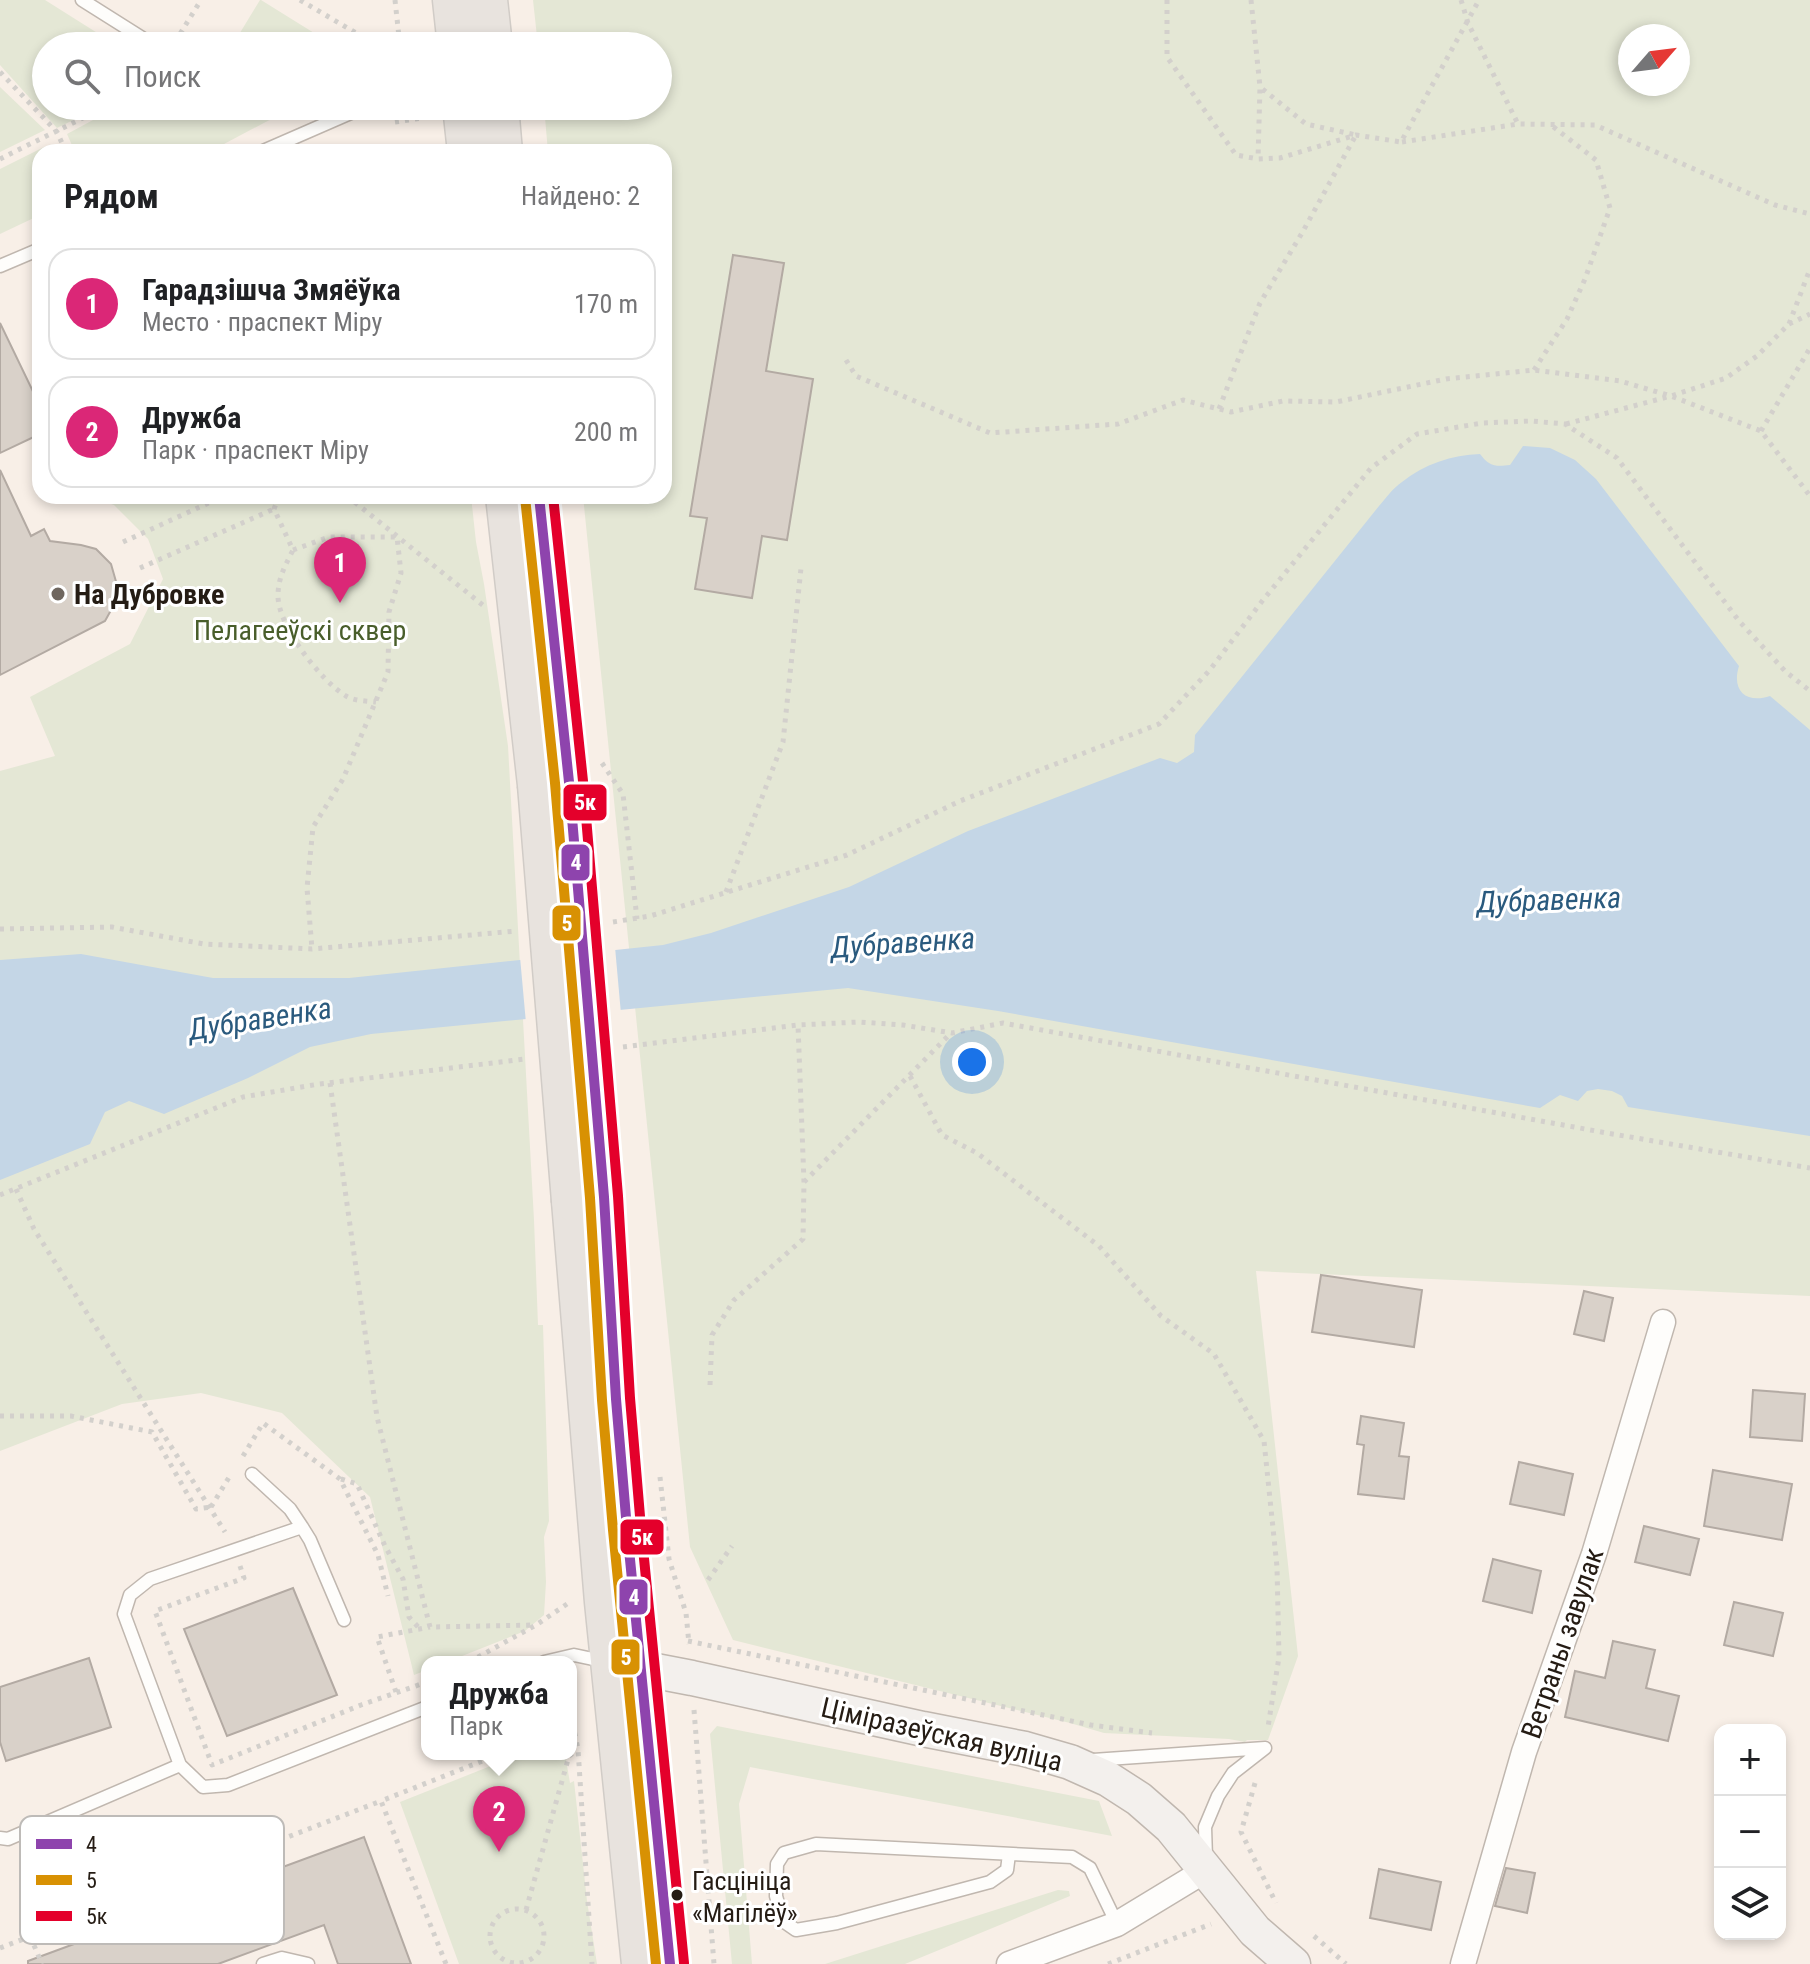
<!DOCTYPE html>
<html lang="ru">
<meta charset="utf-8">
<style>
body{margin:0;font-family:"Roboto Condensed",sans-serif;background:#f6f6f6;color:#202124}
.controls{position:absolute;right:24px;bottom:24px;display:grid;overflow:hidden;border-radius:16px;box-shadow:0 4px 12px #0003}
.controls button{width:72px;height:72px;display:grid;place-items:center;padding:0;border:0;border-bottom:2px solid #e0e0e0;background:#fff;color:#202124;font:40px sans-serif}
.compass{position:absolute;left:1618px;top:24px;width:72px;height:72px;border-radius:50%;background:#fff;box-shadow:0 4px 12px #0003;rotate:62deg}
.you{position:absolute;left:972px;top:1062px;width:28px;height:28px;margin:-20px;border:6px solid #fff;border-radius:50%;background:#1a73e8;box-shadow:0 0 0 12px #1a73e833}
.badge{display:grid;place-items:center;width:52px;height:52px;border-radius:50%;background:#db2777;color:#fff;font-size:26px;font-weight:700}
.pin{position:absolute;translate:-50% -66px;filter:drop-shadow(0 2px 4px #0008)}
.pin::after{content:'';position:absolute;top:42px;width:28px;height:24px;background:inherit;clip-path:polygon(0 0,100% 0,50% 100%)}
.popup{position:absolute;left:421px;top:1656px;width:156px;height:104px;box-sizing:border-box;display:grid;place-content:center;border-radius:16px;background:#fff;filter:drop-shadow(0 2px 6px #0005);font-size:26px;white-space:nowrap;color:#757577}
.popup b{font-size:30px;color:#202124}
.popup::after{content:'';position:absolute;left:50%;top:100%;margin-left:-16px;border:16px solid transparent;border-top-color:#fff}
.list{margin:0;padding:0;list-style:none}
h2{display:flex;justify-content:space-between;align-items:center;height:104px;margin:0;padding:0 32px;font-size:34px}
h2 small{font-size:26px;font-weight:400;color:#757577}
.list li{display:grid;grid-template-columns:52px 1fr auto;gap:24px;align-items:center;box-sizing:border-box;height:112px;margin:0 16px 16px;padding:0 16px;border:2px solid #e0e0e0;border-radius:24px}
.list b{display:block;font-size:30px;white-space:nowrap}
.list p{margin:0;font-size:26px;white-space:nowrap;color:#757577}
.list em{font-size:26px;font-style:normal;color:#757577}
.icon{flex:none;width:44px;height:44px;fill:none;stroke:currentColor;stroke-width:2;stroke-linecap:round;stroke-linejoin:round}
.map{position:relative;flex:none;width:1810px;height:1964px;overflow:hidden}
.search{position:absolute;background:#fff;box-shadow:0 4px 12px #0003;left:32px;top:32px;width:640px;height:88px;display:flex;align-items:center;gap:20px;box-sizing:border-box;padding:0 28px;border-radius:44px;color:#757577;font-size:30px}
.panel{position:absolute;background:#fff;box-shadow:0 4px 12px #0003;left:32px;top:144px;width:640px;height:360px;border-radius:24px}
.map>svg:first-child{display:block}
</style>
<div class="map">
<svg width="1810" height="1964" viewBox="0 0 1810 1964">
<rect width="100%" height="100%" fill="#f8efe7"/>
<path fill="#e4e7d5" fill-rule="evenodd" d="M0,0H45L118,46H46V106H102L57,128L0,65Z
M260,0H261L335,46H232Z
M533,0H1810V1296L1256,1271L1298,1656L1268,1740H1247L1245,1742L1229,1739L1104,1733L1070,1723L733,1640L690,1547L583,496H664V152H548L544,106H658V46H538ZM1630,36H1678V84H1630Z
M0,87L45,130L0,152Z
M119,106H296L224,144L197,152H75L67,134Z
M44,147L46,152H40V215L0,234V169Z
M88,496H471L476,542L484,584L508,746L534,1220L538,1325H543L549,1521L544,1537L546,1582L544,1615L525,1631L447,1662H427V1670L414,1675L370,1497L282,1413L201,1393L122,1404L0,1451V771L55,756L30,697L130,644L163,579L148,539L114,505Z
M717,1726L1099,1801L1112,1836L750,1767L739,1804L752,1964H732L710,1734Z
M521,1754H565L570,1783L574,1781L587,1901L597,1964H459L400,1802Z
M1058,1890L1069,1891L1070,1896L905,1964H825Z"/>
<path fill="#c4d6e6" d="M1523,446L1550,448L1575,460L1596,479L1739,666C1731,691 1747,704 1770,696L1810,730V1136L1628,1107L1622,1096L1612,1091L1598,1089L1587,1091L1578,1101L1560,1095L1540,1108L998,1011L848,988L371,1034L310,1047L248,1078L164,1114L129,1101L105,1112L90,1144L0,1180V960L81,954L213,978H349L663,945L711,933L849,887L968,831L1160,758L1177,763L1194,752L1195,735L1379,506C1386,498 1393,488 1402,482C1424,464 1452,455 1480,454C1489,466 1495,467 1510,465Z"/>
<path fill="#f8efe7" d="M615,947L621,1014L526,1023L520,957Z"/>
<path fill="#d9d1c9" stroke="#b3aaa3" stroke-width="2" d="M733,255L784,263L766,371L813,379L787,540L762,536L752,598L695,589L707,518L690,516Z
M0,323L40,406V434L0,453Z
M0,470L31,536L44,529L50,541L81,545L96,549L111,564L117,585L115,603L105,621L0,675Z
M1321,1275L1422,1290L1414,1347L1312,1332Z
M1584,1291L1613,1298L1604,1341L1574,1334Z
M1753,1390L1805,1394L1802,1441L1750,1437Z
M1361,1416L1404,1423L1399,1456L1409,1457L1404,1499L1358,1494L1364,1445L1357,1444Z
M1519,1462L1573,1474L1564,1515L1510,1504Z
M1713,1470L1792,1484L1782,1540L1704,1526Z
M1644,1526L1699,1539L1690,1575L1635,1562Z
M1493,1559L1541,1571L1532,1613L1483,1601Z
M293,1588L337,1695L227,1736L184,1629Z
M1734,1602L1783,1613L1773,1656L1724,1645Z
M1613,1641L1655,1650L1646,1688L1679,1696L1668,1741L1565,1717L1575,1671L1605,1678Z
M89,1658L111,1727L6,1761L0,1742V1687Z
M364,1837L411,1964H338L324,1925L218,1964H28V1961Z
M1506,1868L1535,1873L1527,1913L1495,1906Z
M1379,1869L1441,1882L1431,1930L1370,1918Z"/>
<g fill="none" stroke-linecap="round" stroke-linejoin="round">
<defs>
<path id="service" d="M82,0L155,46
M261,152L362,108L382,106
M0,266L40,249
M252,1474L290,1509L302,1527
M344,1620L310,1540L302,1527L150,1579L130,1595L124,1614L180,1765L203,1787L228,1785L427,1707
M544,1662L574,1655L607,1662
M1093,1760L1265,1748
M0,1838L8,1839L180,1765
M1009,1854L1007,1870L990,1882L837,1923L796,1930L783,1921L776,1896L777,1864L784,1853L816,1844L1072,1857L1090,1868L1117,1924
M1206,1858L1205,1827L1218,1796L1233,1773L1265,1748
M263,1964L282,1958L308,1964"/>
<path id="minor" d="M1009,1964L1117,1924L1206,1870
M1463,1964L1524,1752L1594,1554L1663,1322"/>
<path id="secondary" d="M614,1663L692,1678L923,1729L1025,1749L1070,1762L1108,1779L1139,1799L1171,1827L1255,1931L1293,1964"/>
<path id="primary" d="M452,0L457,46
M488,0L493,46
M462,106L467,152
M499,106L503,152
M505,496L537,785
M539,496L569,782
M604,1197L616,1399L627,1529L670,1964
M571,1201L604,1602L641,1964"/>
</defs>
<use href="#service" stroke="#c0b7af" stroke-width="15"/>
<use href="#minor" stroke="#c0b7af" stroke-width="27"/>
<use href="#secondary" stroke="#c0b7af" stroke-width="37"/>
<use href="#primary" stroke="#d1ccc7" stroke-width="41"/>
<path stroke="#d3d0cc" stroke-width="5" stroke-dasharray="4 6" stroke-linecap="butt" d="M300,0L378,46
M395,0L400,46
M1167,0V57L1236,155L1258,159L1280,158L1356,135L1401,142L1479,0
M1251,0L1260,87L1258,159
M1461,0L1468,23L1518,124
M175,42L201,0
M0,72L57,132L66,152
M395,122L429,117
M1402,142L1518,124L1595,125L1775,205L1810,214
M0,159C35,141 71,125 105,106
M1789,324L1810,314
M846,360L856,376L990,433L1118,424L1183,400L1231,412L1283,401L1336,402L1446,379L1534,370L1620,381L1671,396L1761,431L1810,496
M1534,370L1567,319L1585,279L1610,208L1596,160L1551,125
M1219,409L1260,303L1302,233L1356,135L1306,124L1260,87
M1566,424L1671,396L1726,378L1757,356L1789,324L1810,269
M1761,431L1810,348
M279,496L274,509L293,550C285,566 278,578 278,596C278,626 321,681 346,696C354,701 367,701 376,702
M347,496L484,606
M123,542L224,496
M293,550L329,537H397L401,573L389,612L388,672L343,779L313,827L307,888L312,949
M140,568L274,509
M602,763L623,794L637,919
M726,892L783,742L801,568
M613,922L650,916L847,855L960,801L1159,724L1209,671L1263,600L1371,468L1417,434L1482,423L1531,421L1565,424L1617,458L1739,621L1785,671L1810,691
M0,929L112,927L204,944L312,949L516,931
M623,1047L798,1025L859,1022L903,1025L952,1033L1003,1023L1607,1133L1810,1168
M910,1076L942,1135L977,1153L1099,1246L1161,1316L1214,1354L1264,1441L1277,1567L1279,1657L1268,1727
M330,1083L377,1417L430,1627L536,1625
M804,1182L951,1033
M16,1189L34,1229L225,1532
M0,1195L243,1097L319,1084L525,1059
M710,1385L712,1335L734,1300L803,1239L804,1182L798,1025
M0,1416H71L152,1432L196,1509L211,1507
M243,1456L263,1423L340,1479L378,1555L388,1596
M660,1477L669,1559L686,1613L689,1644
M341,1479L357,1484L385,1546L403,1579L409,1617L420,1629
M211,1507L231,1474
M240,1566L244,1578L155,1611L212,1765L361,1705L427,1682
M708,1580L732,1546
M688,1641L1091,1725L1152,1733
M469,1662L536,1625L567,1604
M396,1692L377,1637L430,1627
M694,1710L714,1964
M573,1725V1675
M571,1726L573,1725L578,1749L592,1964
M1255,1783L1241,1832L1276,1903
M490 1936a27 27 0 1 1 54 0a27 27 0 1 1-54 0Z
M526,1910L569,1756L577,1750
M30,1936L42,1964
M1314,1936L1346,1964
M0,1948L381,1801
M446,1964L381,1801L500,1754
M1108,1964L1211,1924"/>
<use href="#service" stroke="#fefdfb" stroke-width="12"/>
<use href="#minor" stroke="#fefdfb" stroke-width="24"/>
<use href="#secondary" stroke="#f3f0ed" stroke-width="34"/>
<use href="#primary" stroke="#e8e3de" stroke-width="38"/>
<defs>
<path id="primary-bridge" d="M569,782L604,1197
M537,785L571,1201"/>
</defs>
<use href="#primary-bridge" stroke="#d1ccc7" stroke-width="41" stroke-linecap="butt"/>
<use href="#primary-bridge" stroke="#e8e3de" stroke-width="38"/>
<defs>
<path id="bus-1" d="M539,496L569,782L604,1197L616,1399L627,1529L670,1964"/>
<path id="bus-2" d="M525,497L555,783L590,1198L602,1400L613,1530L656,1964"/>
<path id="bus-3" d="M553,496L583,781L618,1196L630,1398L641,1528L684,1963"/>
</defs>
<use href="#bus-1" stroke="#fff" stroke-width="16"/>
<use href="#bus-2" stroke="#fff" stroke-width="16"/>
<use href="#bus-3" stroke="#fff" stroke-width="16"/>
<use href="#bus-1" stroke="#8e44ad" stroke-width="10"/>
<use href="#bus-2" stroke="#d89103" stroke-width="10"/>
<use href="#bus-3" stroke="#e4002b" stroke-width="10"/>
</g>
<circle fill="#6f665e" stroke="#fff" stroke-width="3" cx="58" cy="594" r="8"/>
<circle fill="#251c14" stroke="#fff" stroke-width="3" cx="677" cy="1895" r="7"/>
<g text-anchor="middle" stroke-width="6" stroke-linejoin="round" paint-order="stroke">
<g font-size="26" fill="#251c14" stroke="#fff" text-anchor="start">
<text x="692" y="1890">Гасцініца<tspan x="692" dy="32">«Магілёў»</tspan></text>
</g>
<g font-size="28" font-weight="bold" fill="#251c14" stroke="#fff" text-anchor="start">
<text x="74" y="604">На Дубровке</text>
</g>
<g font-size="28" fill="#495e2b" stroke="#fff">
<text x="300" y="640">Пелагееўскі сквер</text>
</g>
<g font-size="28" fill="#251c14" stroke="#fff">
<text transform="translate(1562 1643) rotate(-71)" y="10">Ветраны завулак</text>
<text transform="translate(942 1734) rotate(13)" y="10">Ціміразеўская вуліца</text>
</g>
<g font-size="30" font-style="italic" fill="#2a5a7e" stroke="#fff">
<text transform="translate(1549 900) rotate(-2)" y="10">Дубравенка</text>
<text transform="translate(903 943) rotate(-4)" y="10">Дубравенка</text>
<text transform="translate(260 1019) rotate(-9)" y="10">Дубравенка</text>
</g>
</g>
<rect x="20" y="1816" width="264" height="128" rx="12" fill="#fff" stroke="#bebbb8" stroke-width="2"/>
<rect x="36" y="1839" width="36" height="10" fill="#8e44ad"/>
<rect x="36" y="1875" width="36" height="10" fill="#d89103"/>
<rect x="36" y="1911" width="36" height="10" fill="#e4002b"/>
<g font-size="22" fill="#251c14">
<text x="86" y="1852">4</text>
<text x="86" y="1888">5</text>
<text x="86" y="1924">5к</text>
</g>
<g stroke="#fff" stroke-width="3">
<rect x="562" y="783" width="46" height="39" rx="8" fill="#e4002b"/>
<rect x="560" y="843" width="31" height="39" rx="8" fill="#8e44ad"/>
<rect x="551" y="904" width="31" height="38" rx="8" fill="#d89103"/>
<rect x="619" y="1518" width="46" height="38" rx="8" fill="#e4002b"/>
<rect x="618" y="1578" width="31" height="38" rx="8" fill="#8e44ad"/>
<rect x="610" y="1638" width="31" height="38" rx="8" fill="#d89103"/>
</g>
<g font-size="22" text-anchor="middle" font-weight="bold" fill="#fff">
<text x="585" y="810">5к</text>
<text x="576" y="870">4</text>
<text x="567" y="931">5</text>
<text x="642" y="1545">5к</text>
<text x="634" y="1605">4</text>
<text x="626" y="1665">5</text>
</g>
</svg>
<div class="controls">
<button>+</button>
<button>−</button>
<button><svg class="icon" aria-label="layers" viewBox="0 0 24 24"><path d="M12 4l9 5-9 5-9-5zM3 14l9 5 9-5"/></svg></button>
</div>
<svg class="compass" viewBox="-18 -18 36 36"><path d="M0-13l5 13h-10z" fill="#e53935"/><path d="M0 13l5-13h-10z" fill="#757577"/></svg>
<div class="you"></div>
<div class="pin badge" style="left:340px;top:603px">1</div>
<div class="pin badge" style="left:499px;top:1852px">2</div>
<div class="popup"><b>Дружба</b>Парк</div>
<div class="search"><svg class="icon" aria-label="search" viewBox="0 0 24 24"><circle cx="10" cy="10" r="6"/><path d="M15 15l6 6"/></svg>Поиск</div>
<section class="panel">
<h2>Рядом<small>Найдено: 2</small></h2>
<ul class="list">
<li><span class="badge">1</span><div><b>Гарадзішча Змяёўка</b><p>Место · праспект Міру</p></div><em>170 m</em></li>
<li><span class="badge">2</span><div><b>Дружба</b><p>Парк · праспект Міру</p></div><em>200 m</em></li>
</ul>
</section>
</div>
